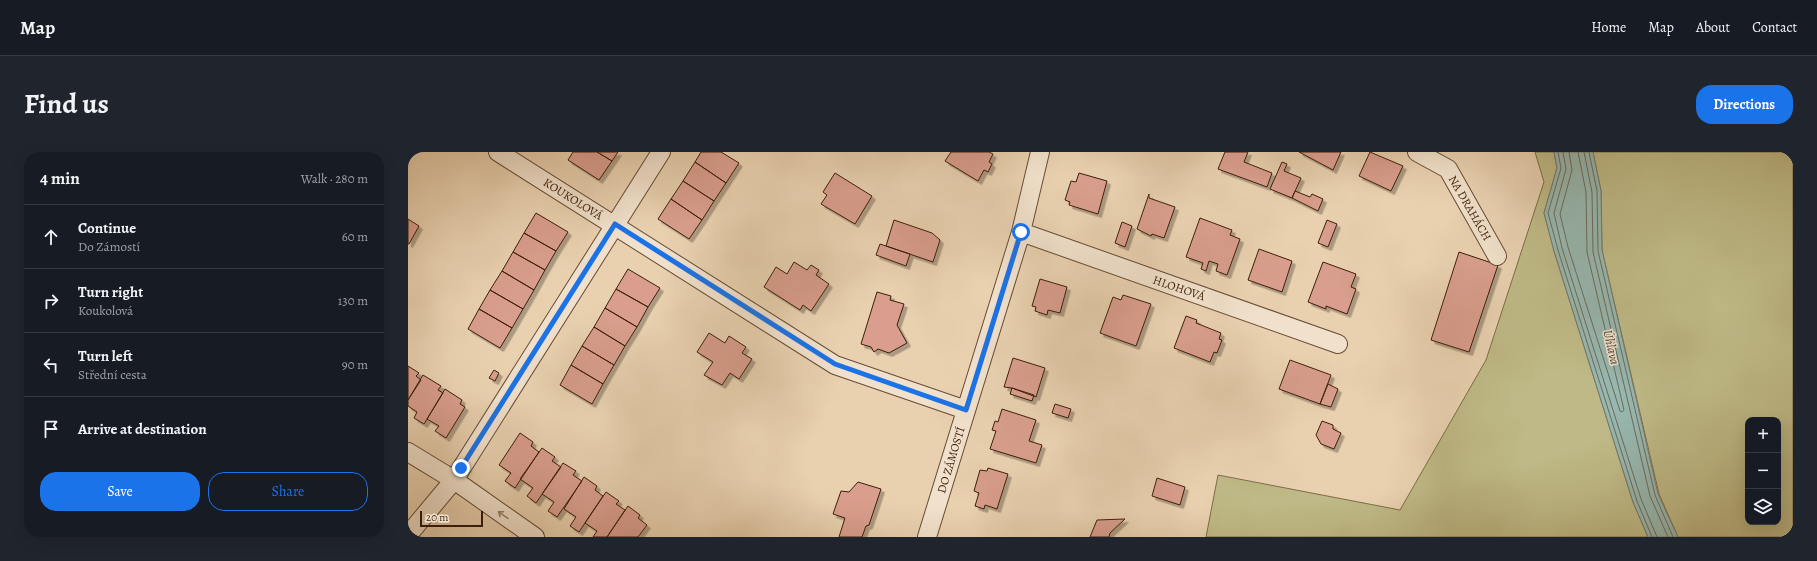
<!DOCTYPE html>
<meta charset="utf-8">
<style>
body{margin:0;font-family:Alegreya,serif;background:#20242c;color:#f1f3f6}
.controls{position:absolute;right:12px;bottom:12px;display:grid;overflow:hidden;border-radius:8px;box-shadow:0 4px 16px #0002}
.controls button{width:36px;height:36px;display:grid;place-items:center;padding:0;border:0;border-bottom:1px solid #363941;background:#171b24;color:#f1f3f6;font:20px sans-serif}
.scale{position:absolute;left:12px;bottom:10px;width:63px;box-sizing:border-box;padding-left:4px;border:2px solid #3c1f0a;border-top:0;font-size:11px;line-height:14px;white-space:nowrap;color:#3c1f0a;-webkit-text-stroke:3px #f1e1cc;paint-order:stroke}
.stop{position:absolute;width:12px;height:12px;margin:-9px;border:3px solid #1a73e8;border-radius:50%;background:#fff}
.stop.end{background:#1a73e8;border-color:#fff;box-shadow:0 1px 4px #0008}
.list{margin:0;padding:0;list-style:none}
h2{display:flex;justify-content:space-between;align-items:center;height:52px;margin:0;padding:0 16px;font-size:17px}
h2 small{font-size:13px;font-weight:400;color:#9ea1a6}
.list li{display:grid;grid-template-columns:26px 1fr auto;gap:12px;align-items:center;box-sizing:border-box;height:64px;padding:0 16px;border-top:1px solid #363941}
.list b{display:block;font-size:15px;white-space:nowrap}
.list p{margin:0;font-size:13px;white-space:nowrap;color:#9ea1a6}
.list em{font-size:13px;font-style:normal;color:#9ea1a6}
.actions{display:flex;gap:8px;padding:12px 16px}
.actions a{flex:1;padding:9px 0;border:1px solid #1a73e8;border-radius:16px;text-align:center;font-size:14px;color:#1a73e8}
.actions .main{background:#1a73e8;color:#fff}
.icon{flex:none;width:22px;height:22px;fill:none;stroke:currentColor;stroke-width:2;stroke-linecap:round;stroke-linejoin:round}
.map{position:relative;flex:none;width:1385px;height:385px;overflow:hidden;border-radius:16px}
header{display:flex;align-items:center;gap:24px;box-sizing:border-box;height:56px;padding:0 20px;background:#171b24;border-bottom:1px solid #363941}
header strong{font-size:19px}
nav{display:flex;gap:22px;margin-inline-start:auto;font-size:14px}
.intro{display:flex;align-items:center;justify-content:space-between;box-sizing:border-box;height:96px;padding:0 24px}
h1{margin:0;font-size:28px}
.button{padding:10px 18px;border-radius:16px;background:#1a73e8;color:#fff;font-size:14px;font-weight:700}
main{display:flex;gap:24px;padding:0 24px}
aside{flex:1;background:#171b24;border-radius:16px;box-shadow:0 4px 16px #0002}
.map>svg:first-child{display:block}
</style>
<header>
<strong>Map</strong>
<nav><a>Home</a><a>Map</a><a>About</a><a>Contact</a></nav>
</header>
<div class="intro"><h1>Find us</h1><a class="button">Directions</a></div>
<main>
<aside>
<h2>4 min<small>Walk · 280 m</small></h2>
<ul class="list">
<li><svg class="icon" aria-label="ahead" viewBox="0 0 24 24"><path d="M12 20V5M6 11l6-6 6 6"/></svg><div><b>Continue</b><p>Do Zámostí</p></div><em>60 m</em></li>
<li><svg class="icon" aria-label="right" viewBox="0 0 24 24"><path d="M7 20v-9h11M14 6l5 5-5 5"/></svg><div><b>Turn right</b><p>Koukolová</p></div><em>130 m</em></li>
<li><svg class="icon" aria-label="left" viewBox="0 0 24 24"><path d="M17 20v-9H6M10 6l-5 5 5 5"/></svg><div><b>Turn left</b><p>Střední cesta</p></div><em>90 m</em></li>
<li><svg class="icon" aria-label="arrive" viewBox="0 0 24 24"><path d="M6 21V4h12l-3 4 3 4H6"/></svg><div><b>Arrive at destination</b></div></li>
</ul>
<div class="actions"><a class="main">Save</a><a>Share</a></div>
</aside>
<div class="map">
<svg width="1385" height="385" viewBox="0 0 1385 385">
<defs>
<filter id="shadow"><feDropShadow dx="3.5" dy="3.5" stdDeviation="0" flood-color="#0004"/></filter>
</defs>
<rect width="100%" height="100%" fill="#e9d1b0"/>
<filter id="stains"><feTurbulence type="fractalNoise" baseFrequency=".005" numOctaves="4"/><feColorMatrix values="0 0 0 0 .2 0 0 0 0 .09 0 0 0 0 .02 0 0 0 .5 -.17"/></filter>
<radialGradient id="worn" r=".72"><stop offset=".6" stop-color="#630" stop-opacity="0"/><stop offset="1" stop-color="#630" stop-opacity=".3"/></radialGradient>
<path fill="#beb986" stroke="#7d6c48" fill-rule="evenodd" d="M1127,0H1146L1149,16L1136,61L1146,99L1225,350L1240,385H798L810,323L992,358L1078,208L1136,30Z
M1185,0H1385V385H1270L1251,342L1194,98L1193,39ZM1340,268H1370V370H1340Z"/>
<path fill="#97b7af" stroke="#737a6d" d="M1146,0H1185L1193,39L1194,98L1250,342L1270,385H1240L1225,350L1146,99L1136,61L1149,16Z"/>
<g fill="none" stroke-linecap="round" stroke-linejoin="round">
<path stroke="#6a6b5c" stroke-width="1" d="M1150,0L1153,16L1140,61L1150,98L1229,349L1244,385
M1155,0L1158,17L1146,61L1154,96L1233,347L1249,385
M1161,0L1164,18L1152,62L1160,95L1212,259L1214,260L1216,258L1179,100L1178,40L1170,0
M1176,0L1184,40L1185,100L1242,344L1260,385
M1181,0L1189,39L1190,99L1247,343L1265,385"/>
</g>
<path fill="#d99e8d" stroke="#3c1f0a" filter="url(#shadow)" d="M165,0H189L204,9L191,28L160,8Z
M189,0H210L204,9Z
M293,0H313L331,11L318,31L287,10Z
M543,0H581L585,2L581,10L584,12L580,20L576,18L570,29L537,9Z
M817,0H840L836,10L864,21L859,35L810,17Z
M891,0H933L925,18Z
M962,0L995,14L983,39L951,24Z
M287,10L318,31L306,49L275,29Z
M874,10L879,12L876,19L893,26L884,46L862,37Z
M427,21L464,44L447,72L413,52L419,43L415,40Z
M671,21L699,29L690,62L661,53L662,50L657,48L663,29L668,30Z
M275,29L306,49L294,68L263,47Z
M887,39L902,45L904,42L915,47L910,59L884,46Z
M741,42V46L767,55L756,86L744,82L743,84L729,77Z
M263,47L294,68L281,87L250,67Z
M128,61L160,80L148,99L116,81Z
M792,66L824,78L822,83L832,87L819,123L808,119L810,112L801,109L798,119L793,117L795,111L778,105Z
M0,67L11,74L1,92H0Z
M486,68L524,81L532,88L525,110L478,94Z
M919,68L929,72L920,95L910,91Z
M714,70L724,74L717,95L707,91Z
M116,81L148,99L137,118L105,100Z
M472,92L502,102L498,114L468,103Z
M851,97L884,109L874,140L840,128Z
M105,100L137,118L126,138L94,119Z
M1051,100L1090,113L1061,200L1023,188Z
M386,110L399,118L403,113L411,118L408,123L421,132L403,159L395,153L392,158L356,135L368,115L379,122Z
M915,110L948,122L943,135L948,137L939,162L918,154V157L900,150Z
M220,117L252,136L240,155L208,137Z
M94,119L126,138L115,157L82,138Z
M632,127L659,135L652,161L640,158L639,163L627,159L628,155L624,154Z
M208,137L240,155L229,175L197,156Z
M82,138L115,157L104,176L71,157Z
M469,140L483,144L482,148L496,152L489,173L499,191L481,201L470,197L466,200L463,195L453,192Z
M715,143L743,152L728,194L692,181L705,145L713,148Z
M197,156L229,175L217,194L186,175Z
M71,157L104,176L92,196L60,177Z
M778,164L789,168L788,171L813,181L811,187L814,188L809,201L806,200L802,210L766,196Z
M186,175L217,194L206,213L174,194Z
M301,181L317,191L321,184L338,195L334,201L344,207L331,227L322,221L314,233L296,223L305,210L289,200Z
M174,194L206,213L195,232L163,213Z
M605,206L637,216L628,245L604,236L596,235Z
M882,208L923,223L912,252L871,237Z
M163,213L195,232L184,252L152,233Z
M0,214L11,221L8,224L13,228L0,248Z
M86,218L91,221L87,229L81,226Z
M15,223L33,234L30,238L35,241L16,272L6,266L9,260L0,254V248Z
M920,232L930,237L923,255L912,252Z
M604,236L626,243L624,249L602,242Z
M37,237L54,248L52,252L57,255L38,286L27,279L31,274L19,267Z
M647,252L663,257L660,266L644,261Z
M594,257L628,268L621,289L634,293L628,311L582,297L588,279L584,278L587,269L590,270Z
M914,269L925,273V277L933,281L926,297L913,292L908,283Z
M112,281L125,290L123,294L131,300L107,336L97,329L103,321L91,313Z
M134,296L147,305L144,309L153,315L128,351L119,344L125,336L112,327Z
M155,311L168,319L165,323L174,329L149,365L140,359L146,350L134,342Z
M580,316L600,322L589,357L577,353L576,357L567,354L571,341L566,339L572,318L579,319Z
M176,325L189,334L187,338L195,344L171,380L162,374L168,365L156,357Z
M749,326L777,335L772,353L744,344Z
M450,330L473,337L461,373L458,374L454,385H431L437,366L425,362L433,339L441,340Z
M198,340L211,349L208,352L217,358L199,385H185L189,379L177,371Z
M220,354L232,363L230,366L239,373L230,385H199Z
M717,367L702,381L701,385H682L689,368Z"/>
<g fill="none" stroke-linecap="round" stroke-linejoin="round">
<defs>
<path id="street" d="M90,0L427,213L558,258
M1009,0L1040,17L1089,104
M613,80L930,192
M0,300L46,328L127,385
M0,383L46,328L253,0
M519,385L613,80L632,0"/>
</defs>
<use href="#street" stroke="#674c34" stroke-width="20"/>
<use href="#street" stroke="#f1e1cc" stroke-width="18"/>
</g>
<defs><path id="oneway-shaft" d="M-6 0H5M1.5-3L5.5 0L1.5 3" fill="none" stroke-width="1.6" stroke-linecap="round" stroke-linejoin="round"/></defs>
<use stroke="#96806b" href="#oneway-shaft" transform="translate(95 363) rotate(-145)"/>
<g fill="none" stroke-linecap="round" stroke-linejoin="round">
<path stroke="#1a73e8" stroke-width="5" d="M53,316L207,72L427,212L558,258L613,80"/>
</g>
<g text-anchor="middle" stroke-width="3" stroke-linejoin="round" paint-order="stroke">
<g font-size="12" fill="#3c1f0a" stroke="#f1e1cc">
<text transform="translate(165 47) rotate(32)" y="4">KOUKOLOVÁ</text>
<text transform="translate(1062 56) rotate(60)" y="4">NA DRAHÁCH</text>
<text transform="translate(771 136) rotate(19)" y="4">HLOHOVÁ</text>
<text transform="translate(543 308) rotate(-73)" y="4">DO ZÁMOSTÍ</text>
</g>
<g font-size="13" font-style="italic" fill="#534533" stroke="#f1e1cc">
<text transform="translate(1204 195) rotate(77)" y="5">Úhlava</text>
</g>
</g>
<rect width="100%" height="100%" filter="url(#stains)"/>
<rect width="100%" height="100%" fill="url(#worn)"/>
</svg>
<div class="controls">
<button>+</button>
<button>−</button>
<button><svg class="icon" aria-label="layers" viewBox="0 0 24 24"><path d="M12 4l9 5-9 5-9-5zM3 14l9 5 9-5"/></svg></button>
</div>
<div class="scale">20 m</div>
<div class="stop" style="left:613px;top:80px"></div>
<div class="stop end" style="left:53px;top:316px"></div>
</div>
</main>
